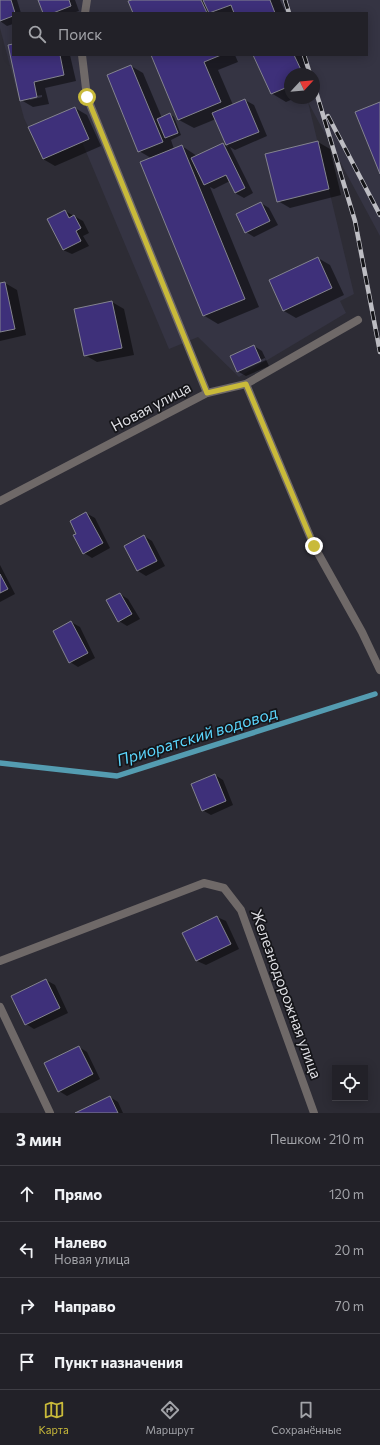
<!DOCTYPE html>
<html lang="ru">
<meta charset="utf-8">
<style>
body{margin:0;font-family:Commissioner,sans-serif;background:#2e2e34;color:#f1f3f6}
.controls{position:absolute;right:12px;bottom:12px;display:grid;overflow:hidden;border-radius:0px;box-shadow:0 2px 10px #0003}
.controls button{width:36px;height:36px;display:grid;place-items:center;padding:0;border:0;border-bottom:1px solid #3f3e45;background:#222128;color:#f1f3f6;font:20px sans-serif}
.compass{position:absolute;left:284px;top:68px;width:36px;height:36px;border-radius:50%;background:#222128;box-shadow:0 2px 10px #0003;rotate:64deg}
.stop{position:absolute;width:12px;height:12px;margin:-9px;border:3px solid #c9ba3a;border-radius:50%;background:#fff}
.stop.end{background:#c9ba3a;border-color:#fff;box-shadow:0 1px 4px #0008}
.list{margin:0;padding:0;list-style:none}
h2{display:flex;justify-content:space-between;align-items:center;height:52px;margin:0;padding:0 16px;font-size:17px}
h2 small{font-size:13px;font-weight:400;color:#a2a3a8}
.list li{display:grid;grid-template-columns:26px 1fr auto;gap:12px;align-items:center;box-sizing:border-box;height:56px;padding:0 16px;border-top:1px solid #3f3e45}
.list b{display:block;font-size:15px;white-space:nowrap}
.list p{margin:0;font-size:13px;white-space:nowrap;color:#a2a3a8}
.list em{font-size:13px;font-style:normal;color:#a2a3a8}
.icon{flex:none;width:22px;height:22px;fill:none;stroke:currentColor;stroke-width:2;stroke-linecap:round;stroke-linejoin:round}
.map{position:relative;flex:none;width:380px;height:1113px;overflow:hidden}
.search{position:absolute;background:#222128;box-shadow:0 2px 10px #0003;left:12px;right:12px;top:12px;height:44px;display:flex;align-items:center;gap:10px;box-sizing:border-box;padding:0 14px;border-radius:0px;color:#a2a3a8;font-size:15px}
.sheet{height:276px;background:#222128}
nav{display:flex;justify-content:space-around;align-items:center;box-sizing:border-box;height:56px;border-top:1px solid #3f3e45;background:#222128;font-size:11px;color:#a2a3a8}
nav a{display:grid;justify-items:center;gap:2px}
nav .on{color:#c9ba3a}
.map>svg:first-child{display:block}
</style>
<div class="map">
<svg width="380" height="1113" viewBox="0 0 380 1113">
<rect width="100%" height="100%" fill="#2d2c35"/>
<path fill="#353443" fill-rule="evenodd" d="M0,0H270L274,10L271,0H380V236L308,102L354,294L340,301L346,313L239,377L198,337L169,349L82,142L43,159L24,118L0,28ZM13,13H367V55H13ZM290,74H314V98H290Z"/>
<path fill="#0007" fill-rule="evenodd" d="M0,0H17L21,13H13V24L7,26L0,21Z
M39,0H75L79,11L73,13H44Z
M134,0H280L286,13H134Z
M13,45V55H70L76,81L45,88L49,104L33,107L21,100L9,46ZM42,95V97L30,100V97Z
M152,55H235L238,62L218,70L233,105L245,100L254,105L267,136L235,150L230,147L253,193L244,198L235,193L230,181L214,189L210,187L259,307L218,324L203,315L151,158L139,151L131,66L143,73L162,118L170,114L174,117L181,135L171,140L174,149L182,146L197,156L223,144L228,147L216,119L194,128L179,120Z
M254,55H305L313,74H290V98H295L286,102L271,93Z
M314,76L319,87L314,90Z
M75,108L87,115L101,146L55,166L43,159Z
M318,142L330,149L341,195L290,208L278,201Z
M261,203L269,208L278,225L254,237L246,232Z
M65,211L83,221L89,233L83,236L89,246L72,254L63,250Z
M318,258L330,265L344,295L296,318L284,311Z
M5,283L17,290L26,335L0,341V284Z
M112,302L124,309L134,355L97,362L85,355Z
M254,346L262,351L269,366L246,376L237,371ZM265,358L266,360L241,371V368Z
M86,513L95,518L110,548L92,558L84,553Z
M144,536L152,541L165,566L146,576L138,571Z
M0,565L15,594L0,602Z
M120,594L128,599L140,619L127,626L119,621Z
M71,622L80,627L95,658L78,667L70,662Z
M215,775L223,780L233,805L211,815L202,810Z
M217,917L226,921L239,949L206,965L197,961L184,933Z
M46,980L55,985L68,1013L34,1029L26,1024Z
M79,1047L87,1052L100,1079L67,1096L59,1091Z
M110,1097L118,1102L123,1113H77Z"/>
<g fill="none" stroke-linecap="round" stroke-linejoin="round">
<path stroke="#549cb1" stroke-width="5.5" d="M0,763L117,776L375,694"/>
</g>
<path fill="#3e307a" stroke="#84848f" d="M0,0H11L15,13H13V16L0,21Z
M38,0H69L71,6L53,13H43Z
M132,0H201L207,13H133L128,1Z
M203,0H270L275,13H234L231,5L209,13Z
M13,44V55H60L64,75L34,82L37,97L20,101L8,45Z
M151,55H221L204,62L221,102L178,120Z
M253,55H294L303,74H290V86L271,94Z
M131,65L163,142L138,152L107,75Z
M245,99L259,132L226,145L212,113Z
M380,102V174L355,112Z
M75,107L89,139L43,159L28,127Z
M170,113L178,133L165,138L157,119Z
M318,141L329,189L277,202L265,154Z
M223,143L245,188L235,193L226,175L204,185L191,158Z
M182,145L245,299L203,316L140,162Z
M261,202L270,221L245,233L236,214Z
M65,210L69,218L74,215L81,228L76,231L81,241L63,250L47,219Z
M318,257L332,288L283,311L269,280Z
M5,282L15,329L0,332V283Z
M112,301L122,348L84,356L74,309Z
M254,345L261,361L237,372L230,356Z
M86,512L103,543L83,554L73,535L76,534L70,521Z
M144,535L157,561L137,571L124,546Z
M0,574L8,589L0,593Z
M120,593L132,614L118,622L106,600Z
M71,621L88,653L69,663L53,631Z
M215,774L226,801L202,811L191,784Z
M217,916L231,944L196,961L182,933Z
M46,979L60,1008L25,1025L11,996Z
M79,1046L93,1074L58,1092L44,1063Z
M110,1096L118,1113H75Z"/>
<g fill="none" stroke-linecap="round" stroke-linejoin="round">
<path stroke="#6f6968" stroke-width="8" d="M85,13L87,0
M82,55L87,97L207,393
M246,384L314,546L362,632L380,670"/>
<path stroke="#6f6968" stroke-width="8" d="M0,501L207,393L246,384L358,320
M0,961L204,883L224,888L241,910L314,1113
M0,1007L50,1113"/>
<defs>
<path id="rail" d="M285,0L289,13
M304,55L310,74
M314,85L355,221L380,352
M328,116L380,215"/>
</defs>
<use href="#rail" stroke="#bdbdc3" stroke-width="4.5"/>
<use href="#rail" stroke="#151519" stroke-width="3" stroke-dasharray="9" stroke-linecap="butt"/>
</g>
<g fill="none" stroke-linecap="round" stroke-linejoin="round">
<path stroke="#c9ba3a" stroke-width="5" d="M87,97L207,393L246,384L314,546"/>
</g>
<g text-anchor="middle" stroke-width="3.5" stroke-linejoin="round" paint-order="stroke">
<g font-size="15" fill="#dedee3" stroke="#151519">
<text transform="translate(151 407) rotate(-28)" y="5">Новая улица</text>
<text transform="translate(286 994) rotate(70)" y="5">Железнодорожная улица</text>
</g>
<g font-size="16" font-style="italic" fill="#5bd6fd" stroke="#151519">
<text transform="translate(197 736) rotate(-17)" y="6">Приоратский водовод</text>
</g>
</g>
</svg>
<div class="controls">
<button><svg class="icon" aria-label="locate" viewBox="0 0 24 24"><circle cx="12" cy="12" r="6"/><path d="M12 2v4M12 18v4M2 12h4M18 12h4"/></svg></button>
</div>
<svg class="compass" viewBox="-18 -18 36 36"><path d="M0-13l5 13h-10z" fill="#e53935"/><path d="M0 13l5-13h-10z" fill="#a2a3a8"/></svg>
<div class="stop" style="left:87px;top:97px"></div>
<div class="stop end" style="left:314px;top:546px"></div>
<div class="search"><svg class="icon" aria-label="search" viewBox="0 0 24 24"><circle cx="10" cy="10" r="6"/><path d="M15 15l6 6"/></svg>Поиск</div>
</div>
<section class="sheet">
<h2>3 мин<small>Пешком · 210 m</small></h2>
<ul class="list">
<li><svg class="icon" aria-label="ahead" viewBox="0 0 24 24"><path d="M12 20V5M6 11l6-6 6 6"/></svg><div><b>Прямо</b></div><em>120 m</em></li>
<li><svg class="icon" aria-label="left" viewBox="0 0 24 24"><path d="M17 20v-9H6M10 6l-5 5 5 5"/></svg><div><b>Налево</b><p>Новая улица</p></div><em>20 m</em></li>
<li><svg class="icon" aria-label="right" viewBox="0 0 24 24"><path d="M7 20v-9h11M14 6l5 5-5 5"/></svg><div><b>Направо</b></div><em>70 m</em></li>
<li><svg class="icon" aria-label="arrive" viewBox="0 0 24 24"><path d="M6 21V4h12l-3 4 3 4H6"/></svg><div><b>Пункт назначения</b></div></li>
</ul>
</section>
<nav>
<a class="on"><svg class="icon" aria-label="map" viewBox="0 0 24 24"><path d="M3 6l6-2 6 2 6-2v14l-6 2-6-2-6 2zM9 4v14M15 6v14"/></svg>Карта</a>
<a><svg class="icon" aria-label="directions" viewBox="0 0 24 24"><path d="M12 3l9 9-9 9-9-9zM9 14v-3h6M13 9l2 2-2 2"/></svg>Маршрут</a>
<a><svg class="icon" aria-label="saved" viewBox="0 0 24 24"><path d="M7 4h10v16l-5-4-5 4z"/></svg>Сохранённые</a>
</nav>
